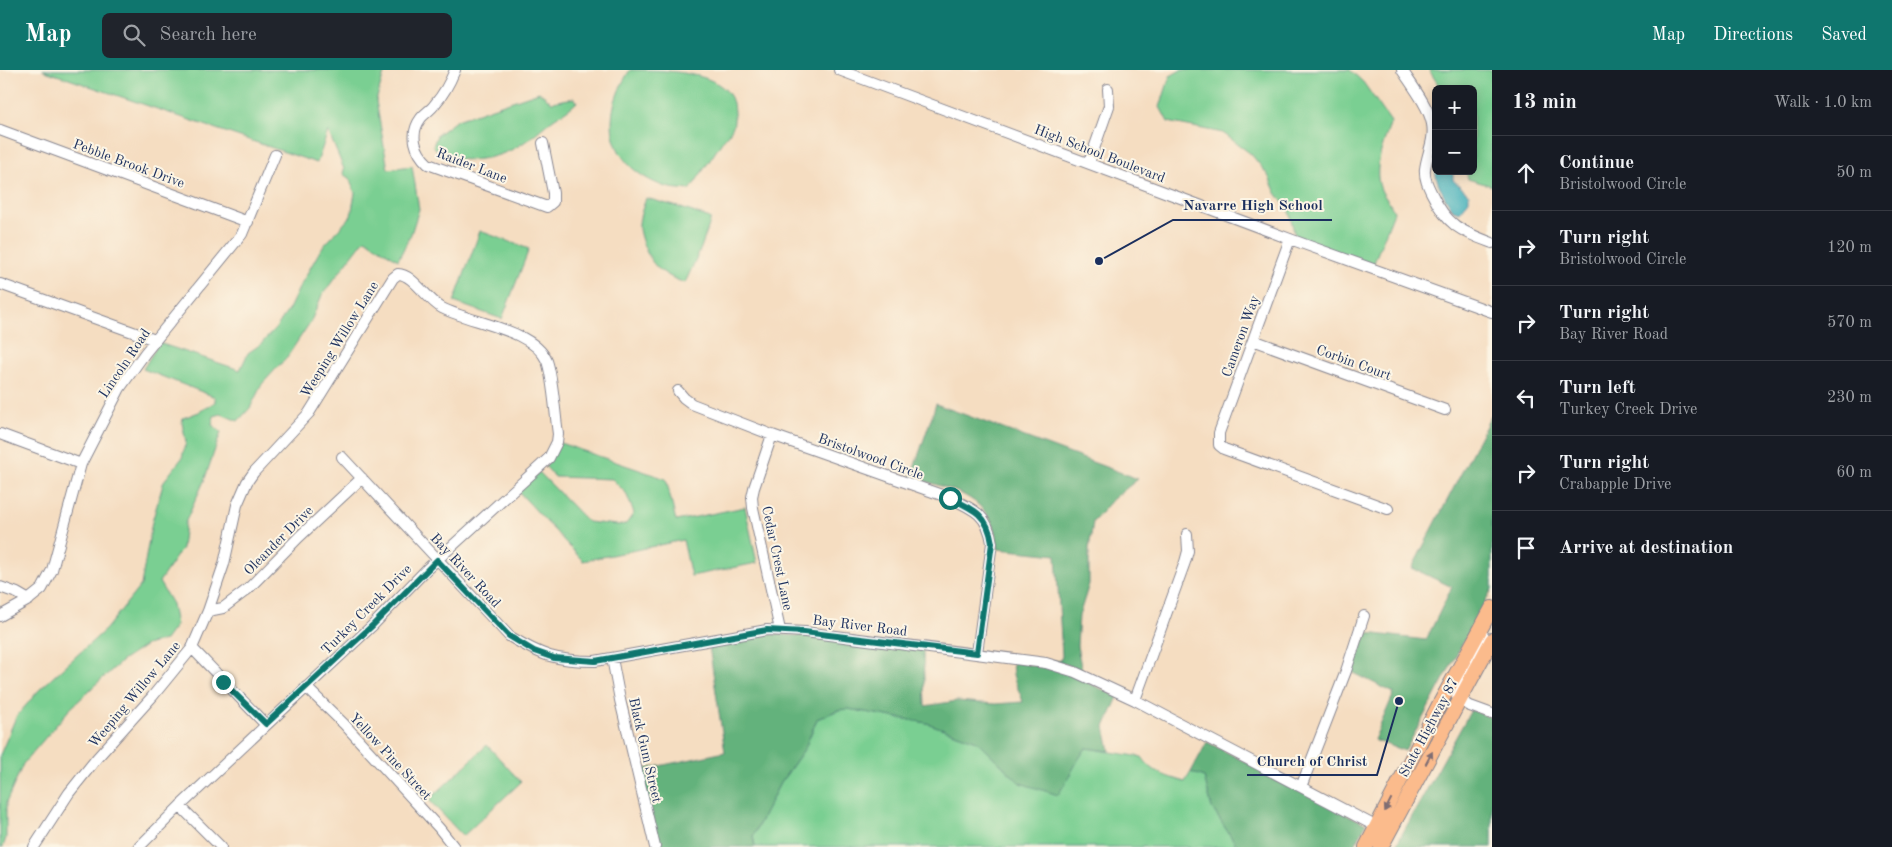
<!DOCTYPE html>
<meta charset="utf-8">
<style>
body{margin:0;font-family:"Old Standard TT",serif;background:#20242c;color:#f1f3f6}
.controls{position:absolute;right:15px;top:15px;display:grid;overflow:hidden;border-radius:8px;box-shadow:0 2px 12px #0003}
.controls button{width:45px;height:45px;display:grid;place-items:center;padding:0;border:0;border-bottom:1px solid #363941;background:#171b24;color:#f1f3f6;font:25px sans-serif}
.stop{position:absolute;width:15px;height:15px;margin:-11px;border:4px solid #0f766e;border-radius:50%;background:#fff}
.stop.end{background:#0f766e;border-color:#fff;box-shadow:0 1px 5px #0008}
.list{margin:0;padding:0;list-style:none}
h2{display:flex;justify-content:space-between;align-items:center;height:65px;margin:0;padding:0 20px;font-size:21px}
h2 small{font-size:16px;font-weight:400;color:#9ea1a6}
.list li{display:grid;grid-template-columns:32px 1fr auto;gap:15px;align-items:center;box-sizing:border-box;height:75px;padding:0 20px;border-top:1px solid #363941}
.list b{display:block;font-size:19px;white-space:nowrap}
.list p{margin:0;font-size:16px;white-space:nowrap;color:#9ea1a6}
.list em{font-size:16px;font-style:normal;color:#9ea1a6}
.icon{flex:none;width:28px;height:28px;fill:none;stroke:currentColor;stroke-width:2;stroke-linecap:round;stroke-linejoin:round}
.map{position:relative;flex:none;width:1492px;height:777px;overflow:hidden}
header{display:flex;align-items:center;gap:30px;box-sizing:border-box;height:70px;padding:0 25px;background:#0f766e;color:#fff}
header strong{font-size:24px}
nav{display:flex;gap:28px;margin-inline-start:auto;font-size:18px}
.search{width:350px;height:45px;background:#20242c;display:flex;align-items:center;gap:12px;box-sizing:border-box;padding:0 18px;border-radius:8px;color:#9ea1a6;font-size:19px}
main{display:flex}
aside{flex:1;background:#171b24}
.map>svg:first-child{display:block}
</style>
<header>
<strong>Map</strong>
<div class="search"><svg class="icon" aria-label="search" viewBox="0 0 24 24"><circle cx="10" cy="10" r="6"/><path d="M15 15l6 6"/></svg>Search here</div>
<nav><a>Map</a><a>Directions</a><a>Saved</a></nav>
</header>
<main>
<div class="map">
<svg width="1492" height="777" viewBox="0 0 1492 777">
<rect width="100%" height="100%" fill="#fcf5e5"/>
<filter id="ink" filterUnits="userSpaceOnUse"><feTurbulence type="fractalNoise" baseFrequency=".02" numOctaves="2"/><feDisplacementMap in="SourceGraphic" scale="10" xChannelSelector="R" yChannelSelector="G"/><feConvolveMatrix kernelMatrix="1 2 1 2 8 2 1 2 1" color-interpolation-filters="sRGB"/></filter>
<filter id="wash" filterUnits="userSpaceOnUse"><feTurbulence type="fractalNoise" baseFrequency=".0096" numOctaves="4" result="noise"/><feDisplacementMap in="SourceGraphic" scale="20" xChannelSelector="R" yChannelSelector="G"/><feGaussianBlur stdDeviation="1.12" result="paint"/><feColorMatrix in="noise" values="0 0 0 0 0 0 0 0 0 0 0 0 0 0 0 0 0 1.4 0 .05"/><feComposite in="paint" operator="in"/></filter>
<g filter="url(#wash)">
<rect width="100%" height="100%" fill="#f5ddc1"/>
<path fill="#7acf92" stroke="#4a7f78" d="M42,0H385L376,31L388,99L412,96L419,139L411,164L398,190L365,169L322,225L311,251L287,287L262,314L250,338L238,351L221,344L214,346L212,355L221,362L204,411L185,453L182,478L159,512L172,534L176,555L165,570L146,575L122,591L95,615L68,641L23,694L6,733V768L3,777H0V685L16,647L39,620L106,559L141,515L152,452L164,411L182,388L186,372L182,353L183,348L199,342L215,332V327L143,299L159,273L240,300L248,283L261,274L276,258L289,239L300,216L321,179L351,146L355,123L350,109L343,104L344,99L328,61L317,93Z
M630,0C661,0 725,0 733,33C734,40 735,50 733,56C731,62 725,67 722,72C711,88 701,104 690,120C681,119 671,119 663,116C607,95 599,47 630,0Z
M1181,0H1350L1363,12L1391,52C1384,73 1371,100 1382,122C1386,129 1391,134 1394,142L1373,195L1295,166L1289,141L1276,123L1268,105L1251,84L1223,63L1168,52L1160,37L1170,6Z
M1429,0H1492V116L1468,109L1466,101H1473V19H1441Z
M539,22L552,32L574,28L577,32C570,39 564,42 555,48C542,57 530,70 515,78C494,90 451,98 433,76L437,65L457,50Z
M646,128L678,137L710,148V152L701,178L685,213C676,210 668,206 660,200C650,193 641,172 639,159C638,149 643,138 646,128Z
M480,161L529,179L502,249L454,232Z
M560,373L666,409L676,451L745,437L757,493L691,506L683,470L583,491L518,421L539,402L588,452L617,455L626,454L634,443L626,423L612,409L555,407L545,396Z
M848,639L927,653L977,671L1020,713L1070,706L1075,693L1086,678L1142,687C1152,703 1168,707 1185,712L1191,702L1204,707L1212,738L1238,777H755L753,766L779,715L805,678L817,649L839,640Z
M487,675L521,712L463,766L429,730Z"/>
<path fill="#63b27c" stroke="#3f706d" d="M936,334L1138,409L1113,429L1093,452L1089,479V514L1079,546L1077,576L1082,601L1063,593L1050,590L1060,591L1062,586L1056,485L998,479C993,425 955,421 911,407Z
M1492,344V519L1405,681L1374,670L1394,623L1350,601L1367,563L1426,570L1452,517L1412,498Z
M767,564L804,566L923,580L925,636L957,631L995,634L1023,632C1019,618 1010,607 1013,592L1061,600L1118,627L1105,657L1110,681L1086,678C1075,693 1068,710 1058,725L1020,713L977,671L927,653L848,639L838,640L817,649L805,678L779,715L753,766L755,777H658L640,700L725,682L709,576Z
M1471,640L1492,648V777H1395Z
M1207,672L1366,754L1354,777H1238L1212,738L1204,707L1191,702Z"/>
<path fill="#3eaeb9" stroke="#2c6e8c" d="M1436,95V101H1453V110L1469,124V131L1460,142L1453,140C1446,130 1432,107 1436,95Z"/>
</g>
<g filter="url(#ink)">
<g fill="none" stroke-linecap="round" stroke-linejoin="round">
<defs>
<path id="minor" d="M455,0C450,12 444,24 435,34C431,40 425,43 421,48C409,64 415,82 428,94L547,137L553,132V123L543,73
M839,0L1290,169L1492,242
M1402,0C1411,14 1429,37 1432,54C1435,70 1427,83 1425,99C1424,108 1428,116 1432,124C1447,156 1461,161 1492,173
M0,60L248,152
M1089,93L1109,36L1108,19
M1290,169L1219,363V375L1224,379L1388,439
M0,214L155,270
M1253,270L1445,340
M678,321L684,328L692,334L772,365L950,428C974,439 988,445 992,473L977,583
M0,364L81,394
M772,365L754,418L752,427L753,438L780,560
M342,387L509,566C542,586 556,591 595,591L767,560L805,562L1046,593L1075,602L1135,630L1381,759
M0,517L17,523L29,530
M208,541L223,538L248,519L299,467L362,408
M0,546L27,531L42,519L52,500L81,394L120,318L145,283L242,164L275,85
M1484,566L1458,617L1457,627L1470,636L1492,644
M192,578L266,655
M612,588L620,630L655,777
M306,617L344,654L439,758L454,777
M1135,630L1185,492L1188,481L1187,464
M1301,717L1346,601L1364,546
M180,736L221,777
M34,777L69,723L97,688L152,627L192,578L208,541L224,494L237,435L247,412L254,402L309,343L393,208L398,204C413,204 427,230 442,238C471,253 533,259 547,291C553,308 555,344 558,364L557,372L549,388L427,499L373,555L180,736L139,777"/>
<path id="highway" d="M1366,777L1440,633L1492,538
M1381,777L1492,570"/>
</defs>
<use href="#minor" stroke="#888690" stroke-width="12"/>
<use href="#highway" stroke="#888690" stroke-width="16"/>
<use href="#minor" stroke="#fff" stroke-width="10"/>
<use href="#highway" stroke="#fbbb8c" stroke-width="14"/>
</g>
<defs><path id="oneway-solid" d="M-6-.8H1V-3.2L6.5 0L1 3.2V.8H-6Z" transform="scale(1.25)"/></defs>
<g fill="#806e73">
<use href="#oneway-solid" transform="translate(1429 688) rotate(-62)"/>
<use href="#oneway-solid" transform="translate(1388 735) rotate(117)"/>
</g>
</g>
<g fill="none" stroke-linecap="round" stroke-linejoin="round" filter="url(#ink)">
<path stroke="#0f766e" stroke-width="6" d="M223,612L266,654L373,555L437,490L509,566L534,581L554,588L595,591L767,560L804,562L977,583L992,473C988,445 974,439 950,428"/>
</g>
<g text-anchor="middle" stroke-width="4" stroke-linejoin="round" paint-order="stroke">
<g font-size="14" fill="#1b2f5e" stroke="#fcf5e5">
<text transform="translate(1100 83) rotate(21)" y="5">High School Boulevard</text>
<text transform="translate(129 93) rotate(20)" y="5">Pebble Brook Drive</text>
<text transform="translate(472 95) rotate(21)" y="5">Raider Lane</text>
<text transform="translate(1240 266) rotate(-70)" y="5">Cameron Way</text>
<text transform="translate(339 269) rotate(-58)" y="5">Weeping Willow Lane</text>
<text transform="translate(1354 292) rotate(20)" y="5">Corbin Court</text>
<text transform="translate(124 293) rotate(-56)" y="5">Lincoln Road</text>
<text transform="translate(871 386) rotate(20)" y="5">Bristolwood Circle</text>
<text transform="translate(278 470) rotate(-45)" y="5">Oleander Drive</text>
<text transform="translate(778 488) rotate(78)" y="5">Cedar Crest Lane</text>
<text transform="translate(466 500) rotate(47)" y="5">Bay River Road</text>
<text transform="translate(366 539) rotate(-45)" y="5">Turkey Creek Drive</text>
<text transform="translate(860 555) rotate(7)" y="5">Bay River Road</text>
<text transform="translate(134 624) rotate(-50)" y="5">Weeping Willow Lane</text>
<text transform="translate(1428 657) rotate(-62)" y="5">State Highway 87</text>
<text transform="translate(646 680) rotate(77)" y="5">Black Gum Street</text>
<text transform="translate(391 686) rotate(47)" y="5">Yellow Pine Street</text>
</g>
</g>
<path fill="none" stroke="#1b2f5e" stroke-width="2" d="M1099 191L1173 150H1332M1399 631L1377 705H1247"/>
<g fill="#1b2f5e" stroke="#fcf5e5" stroke-width="2">
<circle cx="1099" cy="191" r="5"/>
<circle cx="1399" cy="631" r="5"/>
</g>
<g font-size="15" text-anchor="middle" font-weight="bold" fill="#1b2f5e" stroke="#fcf5e5" stroke-width="4" stroke-linejoin="round" paint-order="stroke">
<text x="1253" y="140">Navarre High School</text>
<text x="1312" y="696">Church of Christ</text>
</g>
</svg>
<div class="controls">
<button>+</button>
<button>−</button>
</div>
<div class="stop" style="left:950px;top:428px"></div>
<div class="stop end" style="left:223px;top:612px"></div>
</div>
<aside>
<h2>13 min<small>Walk · 1.0 km</small></h2>
<ul class="list">
<li><svg class="icon" aria-label="ahead" viewBox="0 0 24 24"><path d="M12 20V5M6 11l6-6 6 6"/></svg><div><b>Continue</b><p>Bristolwood Circle</p></div><em>50 m</em></li>
<li><svg class="icon" aria-label="right" viewBox="0 0 24 24"><path d="M7 20v-9h11M14 6l5 5-5 5"/></svg><div><b>Turn right</b><p>Bristolwood Circle</p></div><em>120 m</em></li>
<li><svg class="icon" aria-label="right" viewBox="0 0 24 24"><path d="M7 20v-9h11M14 6l5 5-5 5"/></svg><div><b>Turn right</b><p>Bay River Road</p></div><em>570 m</em></li>
<li><svg class="icon" aria-label="left" viewBox="0 0 24 24"><path d="M17 20v-9H6M10 6l-5 5 5 5"/></svg><div><b>Turn left</b><p>Turkey Creek Drive</p></div><em>230 m</em></li>
<li><svg class="icon" aria-label="right" viewBox="0 0 24 24"><path d="M7 20v-9h11M14 6l5 5-5 5"/></svg><div><b>Turn right</b><p>Crabapple Drive</p></div><em>60 m</em></li>
<li><svg class="icon" aria-label="arrive" viewBox="0 0 24 24"><path d="M6 21V4h12l-3 4 3 4H6"/></svg><div><b>Arrive at destination</b></div></li>
</ul>
</aside>
</main>
